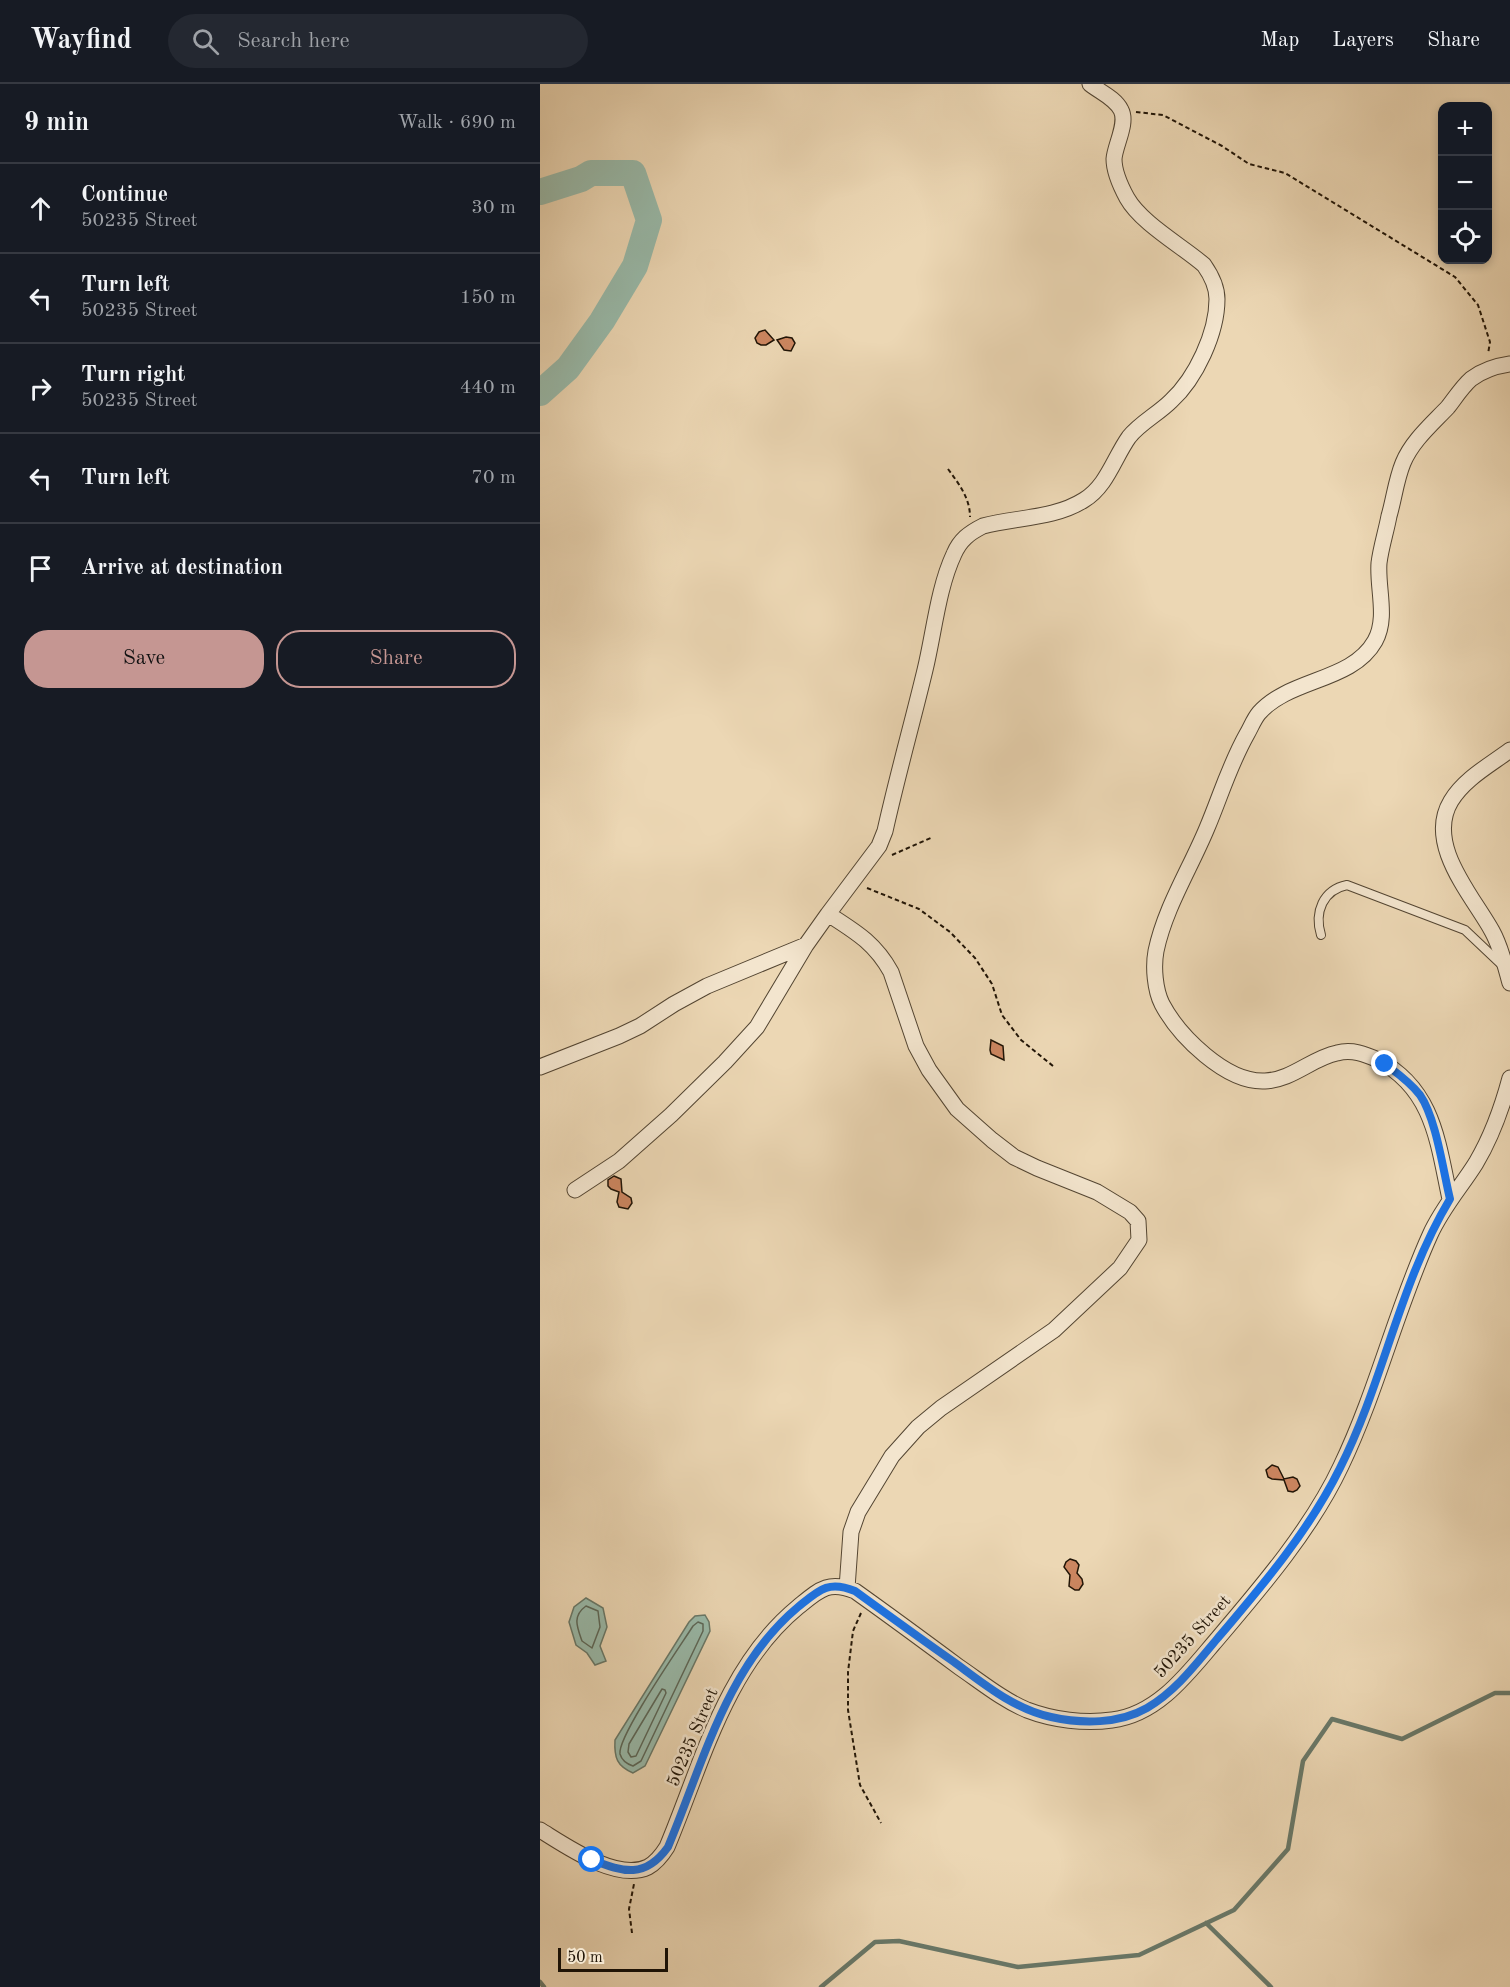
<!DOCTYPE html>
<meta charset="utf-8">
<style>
body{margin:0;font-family:"Old Standard TT",serif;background:#242831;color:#f1f3f6}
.controls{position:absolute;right:18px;top:18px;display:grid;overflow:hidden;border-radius:12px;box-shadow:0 3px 9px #0003}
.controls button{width:54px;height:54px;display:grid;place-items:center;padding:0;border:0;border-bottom:2px solid #363941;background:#171b24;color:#f1f3f6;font:30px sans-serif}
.scale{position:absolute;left:18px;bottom:15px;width:110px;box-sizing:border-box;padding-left:6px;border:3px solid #201406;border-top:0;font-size:16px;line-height:21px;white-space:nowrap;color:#201406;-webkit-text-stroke:4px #f3e5ce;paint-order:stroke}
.stop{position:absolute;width:18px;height:18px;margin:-14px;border:4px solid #1a73e8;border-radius:50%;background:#fff}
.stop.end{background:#1a73e8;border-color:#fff;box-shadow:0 2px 6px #0008}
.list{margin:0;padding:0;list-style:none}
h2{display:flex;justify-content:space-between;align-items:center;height:78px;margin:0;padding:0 24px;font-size:26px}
h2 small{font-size:20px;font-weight:400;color:#9ea1a6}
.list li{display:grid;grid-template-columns:39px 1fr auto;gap:18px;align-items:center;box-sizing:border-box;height:90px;padding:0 24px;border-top:2px solid #363941}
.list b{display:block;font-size:22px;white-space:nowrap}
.list p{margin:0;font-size:20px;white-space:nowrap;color:#9ea1a6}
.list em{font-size:20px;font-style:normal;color:#9ea1a6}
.actions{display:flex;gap:12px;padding:18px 24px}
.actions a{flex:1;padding:14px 0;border:2px solid #c59692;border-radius:24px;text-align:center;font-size:21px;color:#c59692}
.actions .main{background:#c59692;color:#111}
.icon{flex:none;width:33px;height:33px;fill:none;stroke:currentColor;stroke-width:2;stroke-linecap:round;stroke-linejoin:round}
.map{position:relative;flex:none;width:970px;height:1903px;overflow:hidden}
header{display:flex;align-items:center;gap:36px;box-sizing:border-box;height:84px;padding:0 30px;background:#171b24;border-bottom:2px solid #363941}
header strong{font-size:28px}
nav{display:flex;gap:33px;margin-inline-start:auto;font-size:21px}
.search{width:420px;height:54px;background:#242831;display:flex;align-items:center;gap:15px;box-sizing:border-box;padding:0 21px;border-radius:33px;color:#9ea1a6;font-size:22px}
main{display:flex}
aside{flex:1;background:#171b24}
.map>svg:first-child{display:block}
</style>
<header>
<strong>Wayfind</strong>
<div class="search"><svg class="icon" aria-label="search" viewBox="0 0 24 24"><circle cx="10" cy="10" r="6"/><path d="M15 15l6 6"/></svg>Search here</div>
<nav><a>Map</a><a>Layers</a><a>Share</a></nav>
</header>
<main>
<aside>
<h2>9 min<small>Walk · 690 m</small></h2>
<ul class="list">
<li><svg class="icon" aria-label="ahead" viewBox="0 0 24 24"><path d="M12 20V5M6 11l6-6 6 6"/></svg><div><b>Continue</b><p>50235 Street</p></div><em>30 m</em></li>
<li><svg class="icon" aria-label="left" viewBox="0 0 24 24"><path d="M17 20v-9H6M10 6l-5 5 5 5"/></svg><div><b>Turn left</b><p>50235 Street</p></div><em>150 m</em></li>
<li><svg class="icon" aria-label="right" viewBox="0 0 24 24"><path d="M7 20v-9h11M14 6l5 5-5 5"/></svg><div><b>Turn right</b><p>50235 Street</p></div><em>440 m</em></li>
<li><svg class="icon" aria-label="left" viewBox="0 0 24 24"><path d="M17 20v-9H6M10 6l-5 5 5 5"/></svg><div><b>Turn left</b></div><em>70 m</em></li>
<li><svg class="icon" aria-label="arrive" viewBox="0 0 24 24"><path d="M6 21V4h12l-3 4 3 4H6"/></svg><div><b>Arrive at destination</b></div></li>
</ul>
<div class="actions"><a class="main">Save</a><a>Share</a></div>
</aside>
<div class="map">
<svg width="970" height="1903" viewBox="0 0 970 1903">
<rect width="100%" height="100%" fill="#ecd7b4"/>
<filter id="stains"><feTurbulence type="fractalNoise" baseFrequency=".00333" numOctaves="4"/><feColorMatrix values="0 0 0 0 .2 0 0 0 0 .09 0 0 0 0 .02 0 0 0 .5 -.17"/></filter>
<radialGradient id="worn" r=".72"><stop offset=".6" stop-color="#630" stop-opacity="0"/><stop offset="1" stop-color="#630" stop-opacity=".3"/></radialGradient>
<path fill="#99baaa" stroke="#697868" stroke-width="1.5" d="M46,1514L63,1524L67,1543L60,1562L66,1577L55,1581L47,1569L36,1561L29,1538L34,1523Z
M165,1531L169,1538L170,1547L105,1682L93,1689C77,1682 74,1674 75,1656L149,1538L155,1532Z"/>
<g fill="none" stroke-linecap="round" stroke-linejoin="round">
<path stroke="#5c6758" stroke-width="1.5" d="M46,1522L58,1527L60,1543L52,1564L42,1557C37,1543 32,1532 46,1522Z
M158,1538L163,1540V1547L101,1677L93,1682C87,1680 82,1677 80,1670C77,1653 141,1561 153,1542Z
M122,1605L125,1606L126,1609L96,1672L91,1673L88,1668L89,1660Z"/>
<path stroke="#697868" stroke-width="4.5" d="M666,1839L731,1903
M0,1898L4,1903
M281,1903L335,1858L359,1857L478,1883L599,1871L694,1826L748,1765L763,1677L792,1635L862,1655L955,1609H970"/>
<path stroke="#99baaa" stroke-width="26" d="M0,108L41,95L51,89H93L109,136L95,182L62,237L28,284L0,309"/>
</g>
<path fill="#cc8660" stroke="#201406" stroke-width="1.5" d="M225,246L234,256L226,261H221L217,259L215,254L219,248Z
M246,253L252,254L255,259L251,267L244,266L237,256Z
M451,956L463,962L464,976L451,970L450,966Z
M74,1092L81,1095L82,1108L91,1114L92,1119L88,1125L79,1123L77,1118L79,1108L71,1105L68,1102V1096Z
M732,1381L738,1383L744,1395L753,1393L757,1395L760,1402L757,1406L753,1408L748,1407L744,1396L732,1395L728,1393L726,1386Z
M530,1475L536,1477L539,1481L537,1489L542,1495L543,1500L539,1506H535L529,1502L530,1491L524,1483L526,1478Z"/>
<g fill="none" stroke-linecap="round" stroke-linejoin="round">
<defs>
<path id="lane" d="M781,851C774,828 783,806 807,801L925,846L962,881"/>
<path id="street" d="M970,666C950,681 924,695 911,717C885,760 932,811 952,847C961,863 965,881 970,899
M0,983L79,952L100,942L134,920L167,902L266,861
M35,1106L79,1077L131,1031L185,978L217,943L266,861L288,830
M910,1115C898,1060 894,1005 838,976C825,970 812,965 797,969C772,974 752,996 725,997C686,999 639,952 622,920C615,906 613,883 616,867C625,824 650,785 667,744C681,711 689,682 707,650C711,643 714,635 719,629C750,594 812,598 835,557C848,534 837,504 839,479C841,463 846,448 849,432C854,415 856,396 863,379C872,357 892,340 908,323C915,314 922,303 931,295C943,286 956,282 970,280
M307,1504L311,1448L318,1428L352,1372L378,1343L401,1324L514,1246L580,1184L599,1156L598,1137L590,1128L557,1108L497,1084L474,1073L452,1056L417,1025L389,986L376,962L351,888C335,859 316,848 288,830L339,762L345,747C357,693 372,640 385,586C394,549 398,504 414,470C420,456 429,449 443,442C476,433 514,435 544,416C567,402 574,374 589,353C600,339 618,330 631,317C656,294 677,249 677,215C677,202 671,191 664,181C642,162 601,139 587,114C581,103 574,88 574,75C575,61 588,39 581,26C575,14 560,8 550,0
M0,1746C26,1762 77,1798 108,1783C117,1778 122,1771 127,1763C162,1680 185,1583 258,1523C279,1506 288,1496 315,1507C350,1532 384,1557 419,1583C441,1598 463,1616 487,1626C513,1636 545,1640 572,1636C616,1631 646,1592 673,1560C719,1506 771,1446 801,1382C837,1307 856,1226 890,1151C902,1124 921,1103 936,1079C952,1052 962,1024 970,994"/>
</defs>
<use href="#lane" stroke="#534532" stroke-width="10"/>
<use href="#street" stroke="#534532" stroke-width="17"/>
<path stroke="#201406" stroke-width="2" stroke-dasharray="4.5 3" stroke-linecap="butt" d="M596,28L623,31L682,62L709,80L745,89L915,193L938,221L950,258L948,270
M408,385C419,400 430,414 430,433
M352,771L393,753
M327,804L379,825L410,848L435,874L452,900L462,931L481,956L513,982
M321,1529L313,1547L308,1588V1626L320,1701L341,1739
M92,1849L89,1825L94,1800"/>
<use href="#lane" stroke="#f3e5ce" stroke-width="8"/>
<use href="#street" stroke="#f3e5ce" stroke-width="15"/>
</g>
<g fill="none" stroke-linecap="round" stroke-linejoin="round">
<path stroke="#1a73e8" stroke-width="8" d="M52,1776C84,1788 105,1795 128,1763C163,1680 186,1583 258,1523C279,1506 288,1496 315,1507C348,1531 381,1555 414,1578C444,1600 474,1625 511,1633C542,1640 579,1640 607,1624C636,1607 656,1580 677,1555C722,1502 769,1447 800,1384C844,1297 859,1200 910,1115C903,1086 896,1034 880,1011C870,998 857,989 845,980"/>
</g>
<g text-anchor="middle" stroke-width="5" stroke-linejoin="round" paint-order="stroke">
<g font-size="18" fill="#201406" stroke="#f3e5ce">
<text transform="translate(652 1552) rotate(-48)" y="6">50235 Street</text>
<text transform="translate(152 1653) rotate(-67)" y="6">50235 Street</text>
</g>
</g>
<rect width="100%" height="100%" filter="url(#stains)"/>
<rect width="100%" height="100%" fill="url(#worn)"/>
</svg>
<div class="controls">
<button>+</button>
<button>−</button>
<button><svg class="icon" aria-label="locate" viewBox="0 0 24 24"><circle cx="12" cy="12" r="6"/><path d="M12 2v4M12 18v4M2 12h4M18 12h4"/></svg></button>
</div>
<div class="scale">50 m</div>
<div class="stop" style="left:52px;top:1776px"></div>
<div class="stop end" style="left:845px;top:980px"></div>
</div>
</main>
